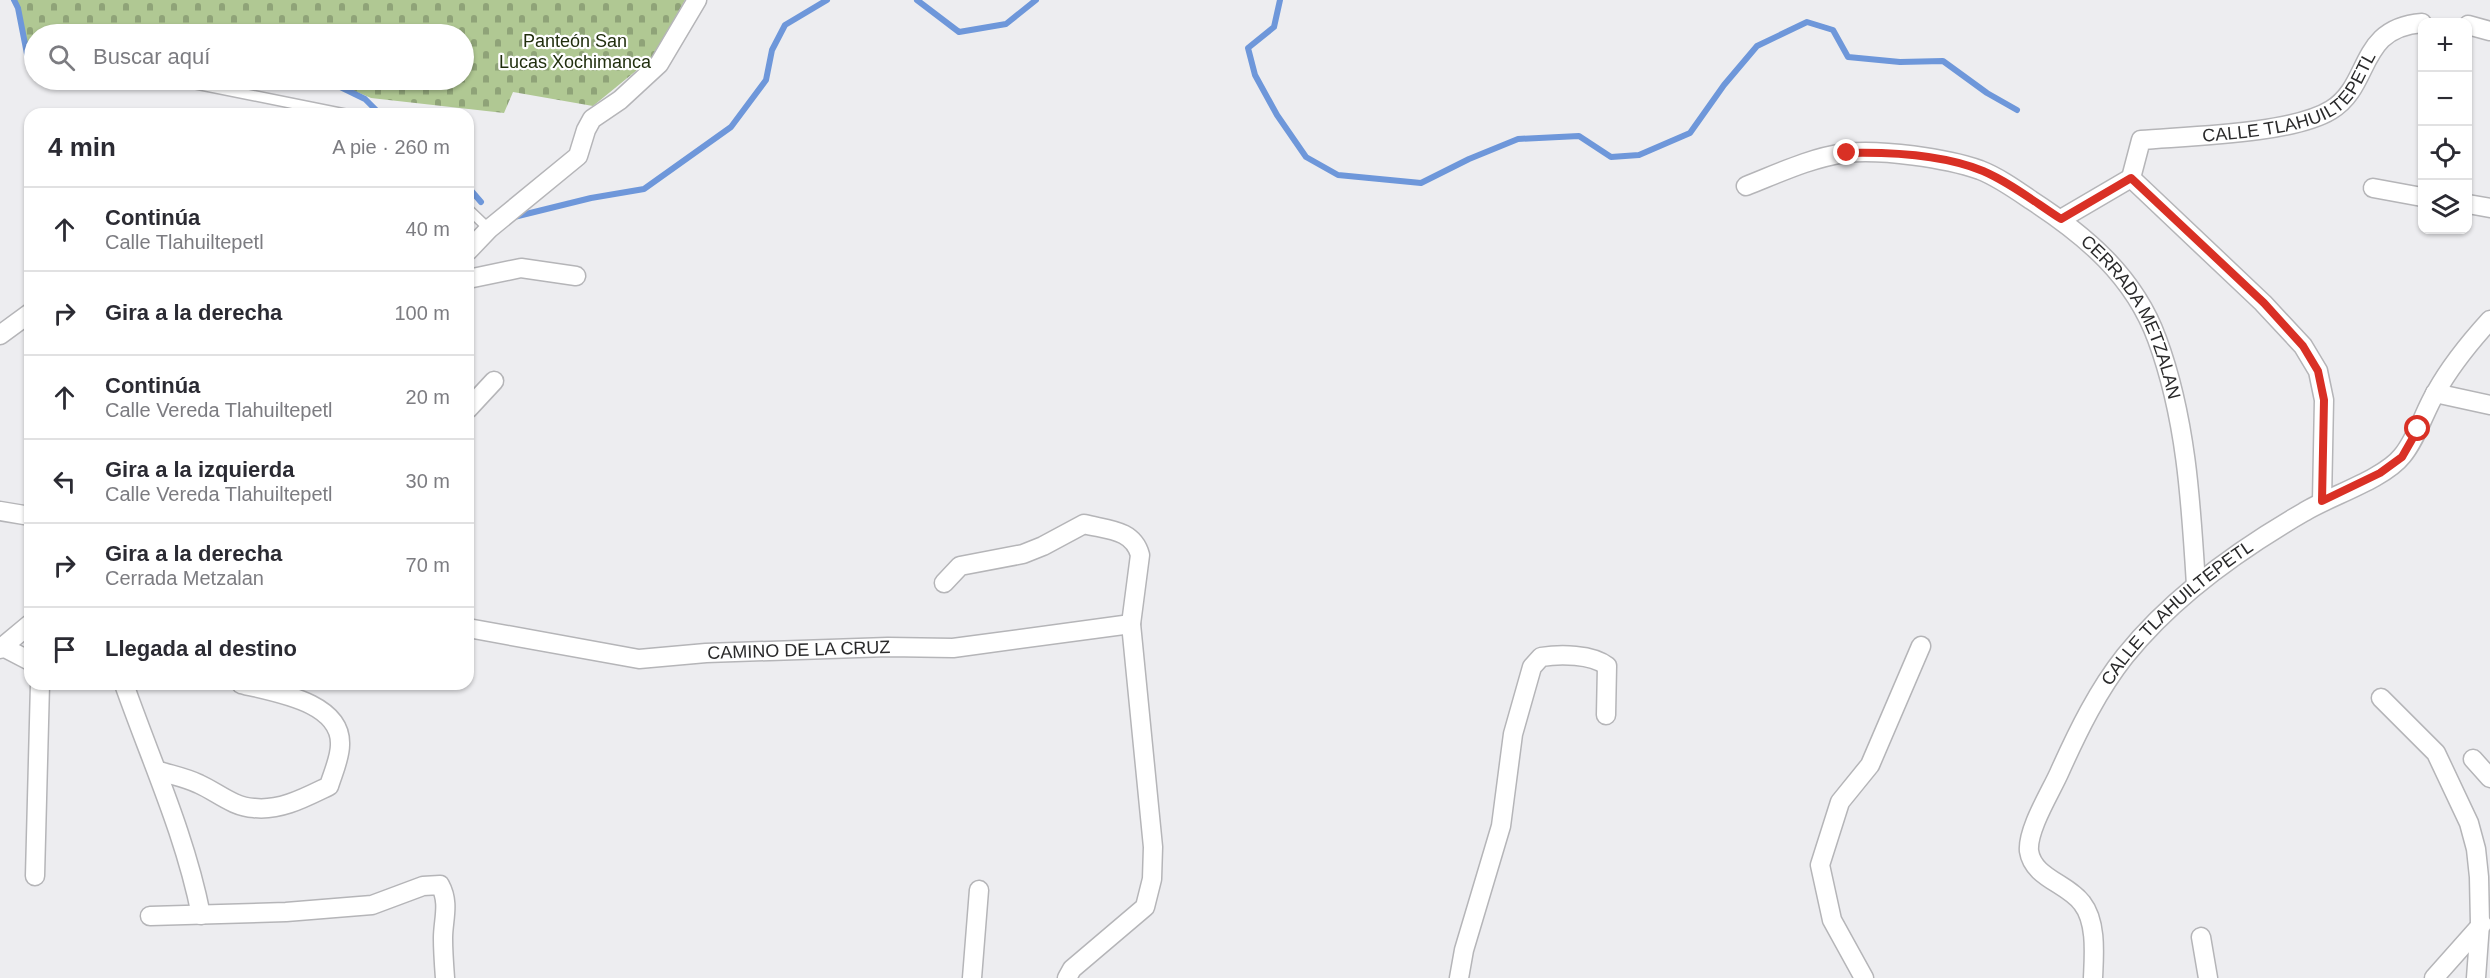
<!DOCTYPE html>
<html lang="es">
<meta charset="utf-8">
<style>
body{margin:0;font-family:Arial,sans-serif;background:#f7f7f7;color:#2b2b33}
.controls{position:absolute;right:18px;top:18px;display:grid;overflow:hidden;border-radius:12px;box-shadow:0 2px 4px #0004}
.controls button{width:54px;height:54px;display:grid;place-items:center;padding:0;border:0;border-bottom:2px solid #e1e1e2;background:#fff;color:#2b2b33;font:30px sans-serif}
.stop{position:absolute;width:18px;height:18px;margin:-14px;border:4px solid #d93025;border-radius:50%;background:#fff}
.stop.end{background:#d93025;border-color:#fff;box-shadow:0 2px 6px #0008}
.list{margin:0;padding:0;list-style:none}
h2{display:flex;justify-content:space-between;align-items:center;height:78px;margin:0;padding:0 24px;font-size:26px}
h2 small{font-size:20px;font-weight:400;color:#7c7c81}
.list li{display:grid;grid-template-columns:39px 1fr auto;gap:18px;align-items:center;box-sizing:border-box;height:84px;padding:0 24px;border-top:2px solid #e1e1e2}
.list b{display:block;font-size:22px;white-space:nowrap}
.list p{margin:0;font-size:20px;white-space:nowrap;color:#7c7c81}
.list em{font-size:20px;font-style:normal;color:#7c7c81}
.icon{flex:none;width:33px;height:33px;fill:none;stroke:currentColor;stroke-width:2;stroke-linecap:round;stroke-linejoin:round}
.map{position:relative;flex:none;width:2490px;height:978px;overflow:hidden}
.search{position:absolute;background:#fff;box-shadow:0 2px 4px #0004;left:24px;top:24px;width:450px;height:66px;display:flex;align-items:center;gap:15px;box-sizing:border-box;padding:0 21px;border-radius:33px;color:#7c7c81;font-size:22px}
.panel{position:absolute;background:#fff;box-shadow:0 2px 4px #0004;left:24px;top:108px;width:450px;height:582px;border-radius:18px}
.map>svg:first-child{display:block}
</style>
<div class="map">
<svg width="2490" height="978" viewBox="0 0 2490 978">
<defs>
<pattern id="cemetery-stones" width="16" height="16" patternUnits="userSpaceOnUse" patternTransform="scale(1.5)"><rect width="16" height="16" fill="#b0c893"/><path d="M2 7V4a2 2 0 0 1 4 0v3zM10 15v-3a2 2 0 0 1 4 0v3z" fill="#8fa378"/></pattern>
</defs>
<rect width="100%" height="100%" fill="#ededf0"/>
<path fill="url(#cemetery-stones)" d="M14,0H685L653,57L593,106L513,92L504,113L371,98L329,80H464V34H34V56L27,54L18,8Z"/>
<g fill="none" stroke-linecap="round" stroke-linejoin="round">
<path stroke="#6e97da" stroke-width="6" d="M14,0L18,8L27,54L34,56
M917,0L959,32L1006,24L1036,0
M1280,0L1274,27L1248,48L1255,75L1277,115L1306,157L1338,175L1421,183L1469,159L1518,139L1579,136L1611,157L1639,155L1690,133L1724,85L1757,46L1807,22L1833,30L1848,57L1900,62L1943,61L1987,93L2017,110
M326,80L365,99L380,114
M468,187L481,202
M514,217L591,198L644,189L731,127L766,80L772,50L785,25L827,0"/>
<defs>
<path id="lane" d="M176,80L345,114
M468,209L489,229"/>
<g id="street">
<path d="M2468,25L2490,31"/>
<path d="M2131,178L2263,303L2303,346L2318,371L2324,400L2322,501"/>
<path id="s1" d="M2131,178L2141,140C2189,136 2292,134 2331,110C2372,85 2357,28 2422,23"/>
<path id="s2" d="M1746,186C1779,173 1810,158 1845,153C1881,149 1946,158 1980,170C1998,177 2015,189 2031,200C2085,235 2134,276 2157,339C2186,417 2191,502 2196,585"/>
<path d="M2373,188L2422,197"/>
<path d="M2468,204L2490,208"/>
<path d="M2061,219L2131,178"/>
<path d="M468,251L489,229L578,156L586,130L592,119L620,100L659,64L697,0"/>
<path d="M468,279L521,268L576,276"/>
<path d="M0,335L30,313"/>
<path d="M2435,393L2490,405"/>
<path d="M468,409L494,381"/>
<path d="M0,511L30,516"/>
<path d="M944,583L960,566L1023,554L1043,546L1084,524C1107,530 1133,529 1140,555L1131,624L1153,847L1152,879L1145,907L1072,969L1067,978"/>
<path id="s3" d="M468,628L639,659L706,653L888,647L953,648L1131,624"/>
<path d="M3,647L30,661"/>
<path d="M0,649L30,624"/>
<path d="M124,684C151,761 185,834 201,915"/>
<path d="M2381,698L2436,753L2469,823L2476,849L2479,877L2480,924L2476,978"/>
<path d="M2473,759L2490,778"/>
<path d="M159,771C172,775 187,778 199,784C217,792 233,807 254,808C281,811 306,797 329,786C333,773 340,758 340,745C342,701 272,692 241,684"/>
<path d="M35,876L40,684"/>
<path d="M150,916L286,912L372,905L423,886L440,885C450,903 443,920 443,938C443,952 444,965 445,978"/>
<path d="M2201,937L2208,978"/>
<path d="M972,978L979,890"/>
<path d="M1459,978L1464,950L1501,826L1513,734L1532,667L1541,657C1560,654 1592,654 1607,666L1606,715"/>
<path d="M1864,978L1832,920L1820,865L1840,802L1870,765L1921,646"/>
<path id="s4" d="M2093,978C2094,955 2097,922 2082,903C2067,883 2033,878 2029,851C2027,829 2052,790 2060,771C2078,731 2098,690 2125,656C2173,596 2238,550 2304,512C2330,496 2384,479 2402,456C2417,438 2424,412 2436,392C2451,365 2469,343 2490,320"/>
<path d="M2434,978L2482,924"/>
</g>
</defs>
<use href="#lane" stroke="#b5b5b8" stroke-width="12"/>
<use href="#street" stroke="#b5b5b8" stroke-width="21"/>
<use href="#lane" stroke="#fff" stroke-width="9"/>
<use href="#street" stroke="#fff" stroke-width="18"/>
</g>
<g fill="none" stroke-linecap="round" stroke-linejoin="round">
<path stroke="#d93025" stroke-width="8" d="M1847,153C1889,152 1944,155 1983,171C2011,183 2036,203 2061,219L2131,178L2264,303L2303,346L2318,371L2324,400L2322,501L2380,473L2402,457L2418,429"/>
</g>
<g text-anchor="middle" stroke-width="4.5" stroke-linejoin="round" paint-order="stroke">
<g font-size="18" fill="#212f0e" stroke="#fff">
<text x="575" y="47">Panteón San<tspan x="575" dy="21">Lucas Xochimanca</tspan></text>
</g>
<g font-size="18" fill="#2a2a2b" stroke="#fff">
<text dy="6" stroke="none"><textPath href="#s1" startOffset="202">CALLE TLAHUILTEPETL</textPath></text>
<text dy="6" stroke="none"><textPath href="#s2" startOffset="460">CERRADA METZALAN</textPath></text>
<text dy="6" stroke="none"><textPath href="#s4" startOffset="440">CALLE TLAHUILTEPETL</textPath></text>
<text dy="6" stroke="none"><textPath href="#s3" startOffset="334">CAMINO DE LA CRUZ</textPath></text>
</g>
</g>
</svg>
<div class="controls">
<button>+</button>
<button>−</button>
<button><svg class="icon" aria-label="locate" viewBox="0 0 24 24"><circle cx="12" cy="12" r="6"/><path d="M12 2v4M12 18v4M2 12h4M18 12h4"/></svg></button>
<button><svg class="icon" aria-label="layers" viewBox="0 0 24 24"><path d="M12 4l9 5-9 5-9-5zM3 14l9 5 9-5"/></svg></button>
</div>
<div class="stop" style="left:2418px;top:429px"></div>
<div class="stop end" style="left:1847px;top:153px"></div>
<div class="search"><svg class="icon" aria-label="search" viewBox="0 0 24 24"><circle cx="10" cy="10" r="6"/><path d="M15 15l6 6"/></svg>Buscar aquí</div>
<section class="panel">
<h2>4 min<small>A pie · 260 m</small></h2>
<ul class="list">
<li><svg class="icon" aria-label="ahead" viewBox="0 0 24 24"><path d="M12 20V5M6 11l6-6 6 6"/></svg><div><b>Continúa</b><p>Calle Tlahuiltepetl</p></div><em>40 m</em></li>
<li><svg class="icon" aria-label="right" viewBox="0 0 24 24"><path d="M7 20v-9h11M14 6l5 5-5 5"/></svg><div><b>Gira a la derecha</b></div><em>100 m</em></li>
<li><svg class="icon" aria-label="ahead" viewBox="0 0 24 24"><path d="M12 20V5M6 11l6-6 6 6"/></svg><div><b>Continúa</b><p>Calle Vereda Tlahuiltepetl</p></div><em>20 m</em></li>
<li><svg class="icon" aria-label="left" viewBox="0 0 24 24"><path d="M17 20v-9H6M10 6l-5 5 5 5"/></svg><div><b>Gira a la izquierda</b><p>Calle Vereda Tlahuiltepetl</p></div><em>30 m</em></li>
<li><svg class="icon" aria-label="right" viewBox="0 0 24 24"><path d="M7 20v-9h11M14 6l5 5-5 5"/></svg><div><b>Gira a la derecha</b><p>Cerrada Metzalan</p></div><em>70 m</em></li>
<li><svg class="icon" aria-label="arrive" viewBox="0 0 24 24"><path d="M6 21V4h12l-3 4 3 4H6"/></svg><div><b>Llegada al destino</b></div></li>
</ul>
</section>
</div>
